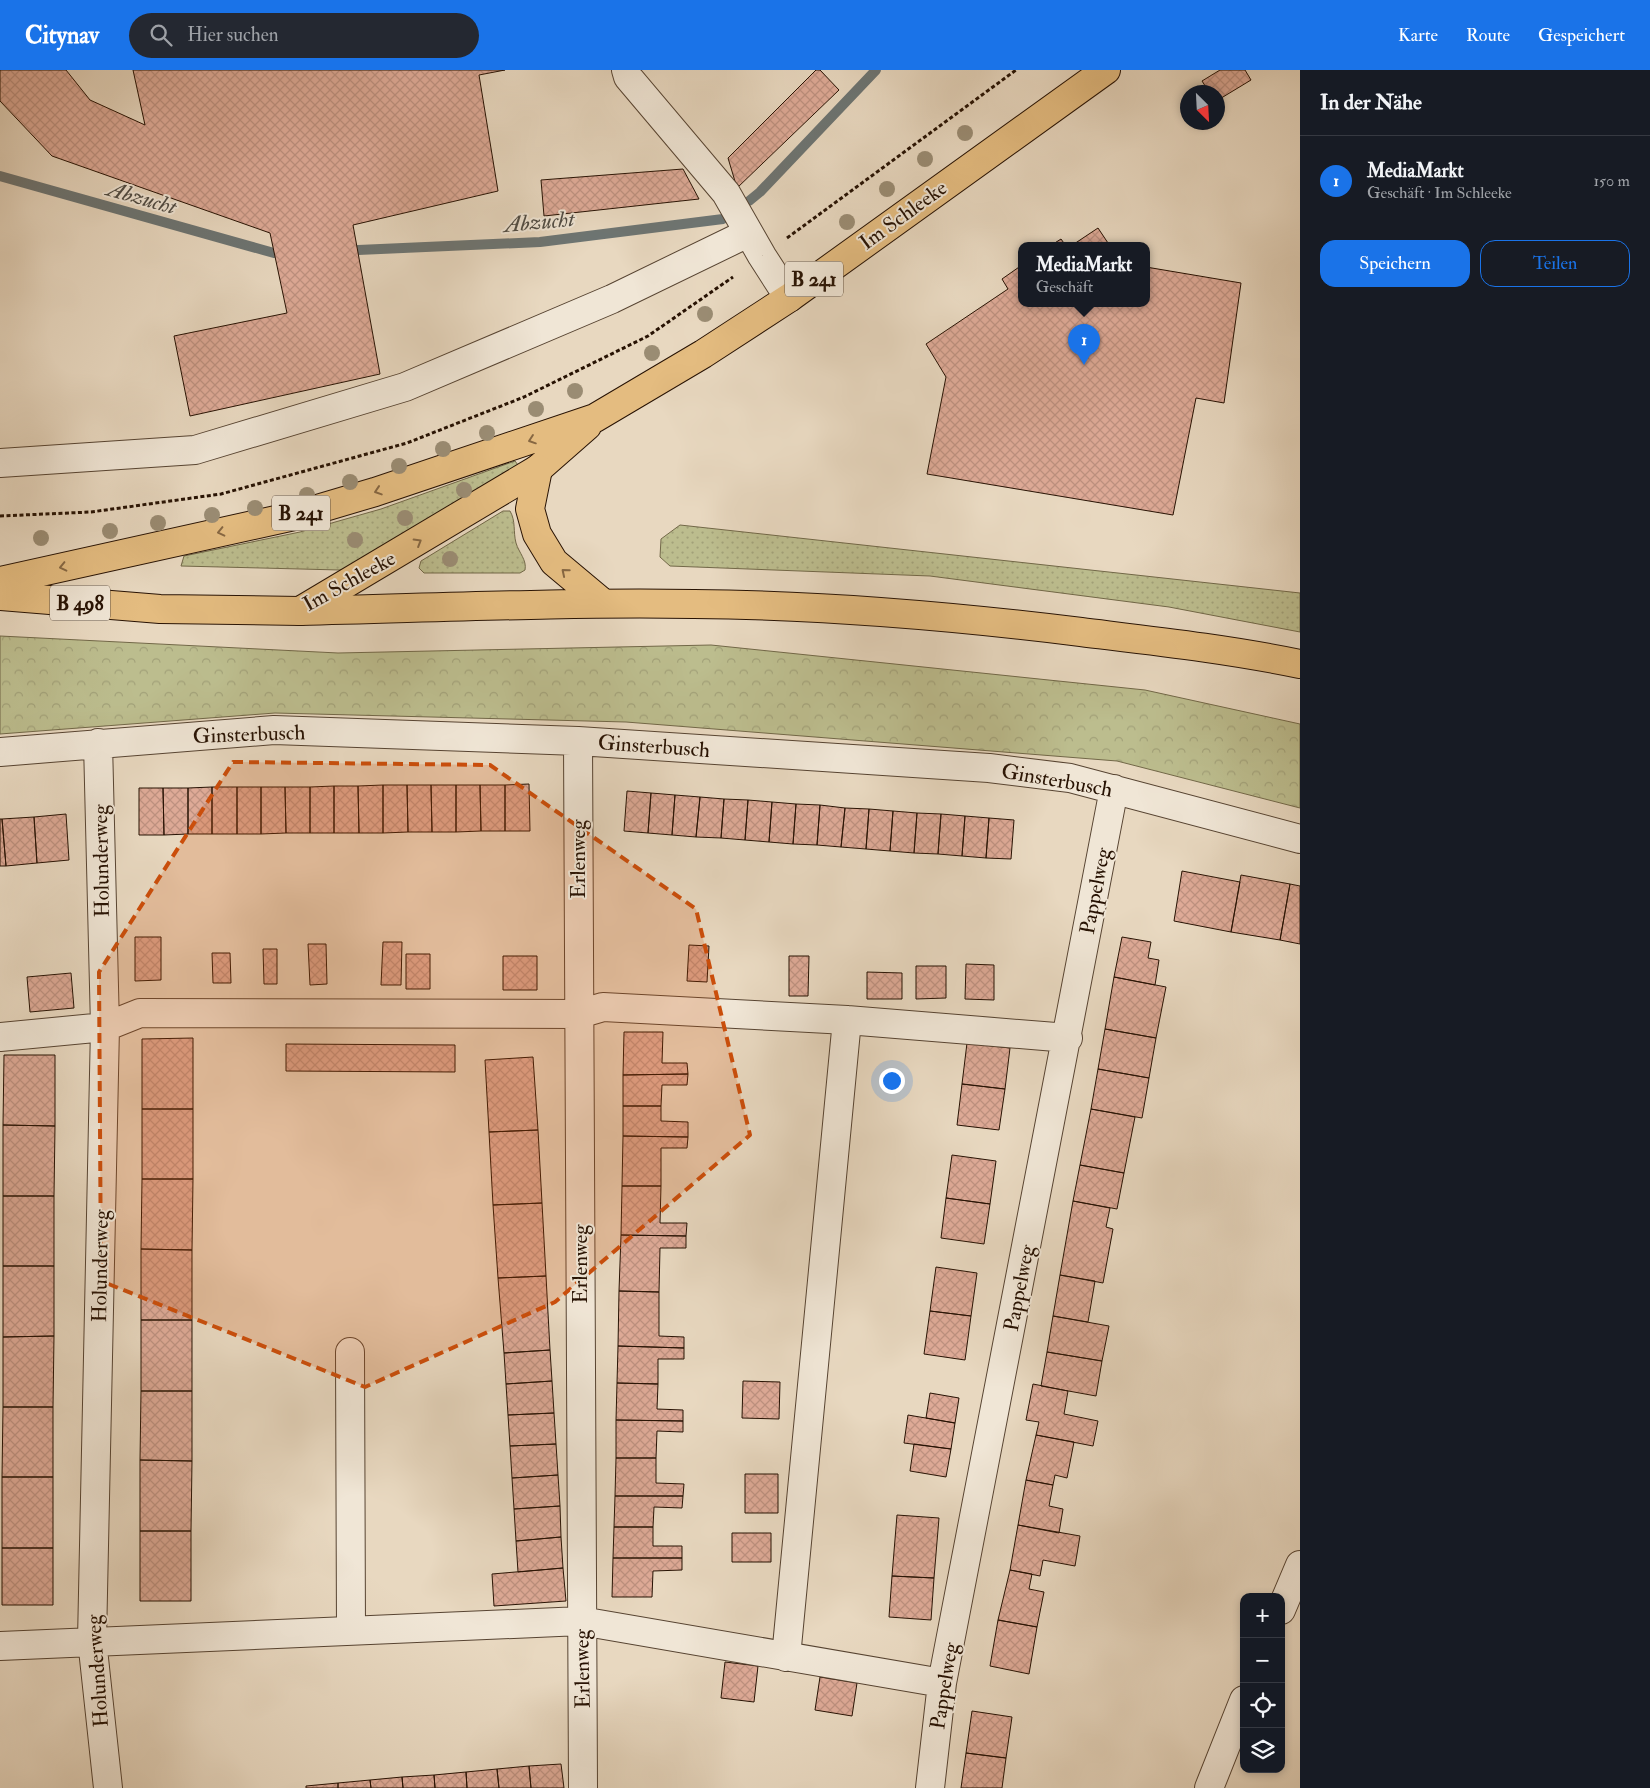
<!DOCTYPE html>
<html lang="de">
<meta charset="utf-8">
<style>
body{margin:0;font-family:"IM FELL Double Pica",serif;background:#242831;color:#f1f3f6}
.controls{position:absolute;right:15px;bottom:15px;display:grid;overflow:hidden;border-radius:10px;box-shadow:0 2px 8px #0003}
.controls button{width:45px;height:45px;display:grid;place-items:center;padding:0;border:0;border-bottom:1px solid #363941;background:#171b24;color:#f1f3f6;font:25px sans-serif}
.compass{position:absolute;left:1180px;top:15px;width:45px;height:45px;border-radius:50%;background:#171b24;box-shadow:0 2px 8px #0003;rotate:156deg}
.you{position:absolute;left:891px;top:1010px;width:18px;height:18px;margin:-12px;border:4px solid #fff;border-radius:50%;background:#1a73e8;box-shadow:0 0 0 8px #1a73e833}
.badge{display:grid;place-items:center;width:32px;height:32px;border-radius:50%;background:#1a73e8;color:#fff;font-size:16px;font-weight:700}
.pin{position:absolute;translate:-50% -41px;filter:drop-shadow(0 1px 2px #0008)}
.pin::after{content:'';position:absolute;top:26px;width:18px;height:15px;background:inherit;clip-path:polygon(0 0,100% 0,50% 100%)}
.popup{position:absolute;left:1018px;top:172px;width:132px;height:65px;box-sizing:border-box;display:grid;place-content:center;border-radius:10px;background:#171b24;filter:drop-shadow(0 1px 4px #0005);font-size:16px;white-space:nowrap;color:#9ea1a6}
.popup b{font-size:19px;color:#f1f3f6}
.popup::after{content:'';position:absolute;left:50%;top:100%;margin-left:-10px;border:10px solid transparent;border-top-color:#171b24}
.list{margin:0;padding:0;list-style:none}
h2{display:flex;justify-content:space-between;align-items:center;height:65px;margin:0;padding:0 20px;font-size:21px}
h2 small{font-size:16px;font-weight:400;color:#9ea1a6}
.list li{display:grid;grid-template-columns:32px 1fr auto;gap:15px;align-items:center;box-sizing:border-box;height:90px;padding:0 20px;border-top:1px solid #363941}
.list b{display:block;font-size:19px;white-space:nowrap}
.list p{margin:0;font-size:16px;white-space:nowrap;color:#9ea1a6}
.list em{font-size:16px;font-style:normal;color:#9ea1a6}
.actions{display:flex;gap:10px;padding:15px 20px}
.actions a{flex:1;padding:11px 0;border:1px solid #1a73e8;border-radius:15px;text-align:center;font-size:18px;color:#1a73e8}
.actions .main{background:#1a73e8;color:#fff}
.icon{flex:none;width:28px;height:28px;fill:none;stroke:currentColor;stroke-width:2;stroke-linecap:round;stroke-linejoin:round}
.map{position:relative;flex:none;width:1300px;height:1718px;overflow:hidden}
header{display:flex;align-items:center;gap:30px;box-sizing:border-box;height:70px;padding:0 25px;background:#1a73e8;color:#fff}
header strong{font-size:24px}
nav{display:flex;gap:28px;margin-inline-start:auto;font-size:18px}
.search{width:350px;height:45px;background:#242831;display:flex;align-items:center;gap:12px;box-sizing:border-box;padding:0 18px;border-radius:28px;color:#9ea1a6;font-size:19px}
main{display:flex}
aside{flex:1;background:#171b24}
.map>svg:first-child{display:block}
</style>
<header>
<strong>Citynav</strong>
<div class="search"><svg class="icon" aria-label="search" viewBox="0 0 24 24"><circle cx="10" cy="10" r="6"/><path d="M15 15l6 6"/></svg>Hier suchen</div>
<nav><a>Karte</a><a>Route</a><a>Gespeichert</a></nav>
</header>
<main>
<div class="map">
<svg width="1300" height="1718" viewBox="0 0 1300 1718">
<defs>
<pattern id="grass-dots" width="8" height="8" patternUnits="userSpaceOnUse" patternTransform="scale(1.25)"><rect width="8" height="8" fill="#bcbd8e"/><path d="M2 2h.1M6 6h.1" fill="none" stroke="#a2a179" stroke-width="1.8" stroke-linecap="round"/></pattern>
<pattern id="forest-crowns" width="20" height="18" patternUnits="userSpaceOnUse" patternTransform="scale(1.25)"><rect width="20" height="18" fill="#bcbd8e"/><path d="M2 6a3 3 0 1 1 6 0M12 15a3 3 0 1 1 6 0" fill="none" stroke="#a2a179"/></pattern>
<pattern id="building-cross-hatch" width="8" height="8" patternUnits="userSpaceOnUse" patternTransform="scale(1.25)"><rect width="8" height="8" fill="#deaa97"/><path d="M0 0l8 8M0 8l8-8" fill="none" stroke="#be9180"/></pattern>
</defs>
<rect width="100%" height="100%" fill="#e8d8c0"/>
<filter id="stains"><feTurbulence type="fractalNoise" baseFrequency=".004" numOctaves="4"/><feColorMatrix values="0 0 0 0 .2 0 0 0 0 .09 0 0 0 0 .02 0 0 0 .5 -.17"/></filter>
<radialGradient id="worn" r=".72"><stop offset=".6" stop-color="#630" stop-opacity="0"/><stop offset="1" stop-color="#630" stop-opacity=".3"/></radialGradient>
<path fill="url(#grass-dots)" stroke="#726848" d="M515,391L518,395L516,399L358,496L340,500L181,496L184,486L300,462L381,439Z
M503,441H510C516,451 513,462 516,473C519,483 527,490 525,500L520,503H424L419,498L421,491Z
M680,455L1300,523V562L1169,537L930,506L670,496L660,487L661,469Z"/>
<path fill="url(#forest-crowns)" stroke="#726848" d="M0,566L338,583L711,575L1145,620L1300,654V738L1117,691L626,652L275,643L0,664Z"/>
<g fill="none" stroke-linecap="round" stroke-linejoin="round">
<path stroke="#6d7573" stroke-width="10" d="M0,106L274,183
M749,131L760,122L876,0
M358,180L540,172L723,149"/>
</g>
<path fill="url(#building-cross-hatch)" stroke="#271203" d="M0,0H66L90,30L145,55L133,0H505L479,5L498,121L353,155L380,304L190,346L174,266L287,243L270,163L52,86L0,31Z
M816,0H820L839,20L737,118L728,88Z
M1220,0H1245L1251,10L1218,30V22H1209L1202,11Z
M683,99L699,129L544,146L541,110Z
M1098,158L1110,176H1071Z
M1061,169L1066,176H1050Z
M1022,195V234H1146V197L1241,213L1224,333L1196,328L1173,445L927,404L946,307L926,274L1008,219L1002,209Z
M529,714L530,761H505V715Z
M383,715H407L408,762L383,763Z
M383,715V763H359L358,716Z
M407,715H431L432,762H408Z
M431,715H456V762H432Z
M456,715H480L481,761L456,762Z
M480,715H505V761H481Z
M334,716H358L359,763H334Z
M334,716V763H310V717Z
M212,717H237V764H212Z
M212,717V764H188V718Z
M237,717H261V764H237Z
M261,717H285L286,763L261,764Z
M285,717H310V763H286Z
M139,718H163L164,765H139Z
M163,718H188V764L164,765Z
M627,721L651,723L648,763L624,761Z
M651,723L675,725L672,765L648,763Z
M675,725L700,727L696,767L672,765Z
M700,727L724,729L721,768L696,767Z
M724,729L748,730L745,770L721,768Z
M748,730L772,732L769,772L745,770Z
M772,732L796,734L793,774L769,772Z
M796,734L820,735L817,775L793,774Z
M820,735L845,738L841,777L817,775Z
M845,738L869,739L866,779L841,777Z
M869,739L893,741L890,781L866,779Z
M893,741L917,743L914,783L890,781Z
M917,743L941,744L938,784L914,783Z
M66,744L69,790L37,793L34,747Z
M941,744L965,746L962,786L938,784Z
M965,746L989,748L986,788L962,786Z
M34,747L37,793L6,796L2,749Z
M989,748L1014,750L1011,789L986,788Z
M0,749H2L6,796H0Z
M1182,801L1240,812L1231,862L1174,851Z
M1241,805L1290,814L1280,870L1231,862Z
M1290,814L1300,816V874L1280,870Z
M135,867H161V910L135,911Z
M1122,867L1151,872L1148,888L1159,890L1155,915L1114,907Z
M383,872H402L401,915H381Z
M308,874H326L327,914L310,915Z
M689,875L709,876L707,912L687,911Z
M263,879H277V914H264Z
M212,883H230L231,913H213Z
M406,884H430V919H406Z
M503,886H537V920H503Z
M789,886H809L808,926H789Z
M966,894L994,895V930L965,929Z
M916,896H946V928L916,929Z
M867,902L902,903V929H867Z
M71,903L74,938L30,942L27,907Z
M1114,907L1166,917L1156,968L1105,959Z
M1105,959L1156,968L1149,1008L1098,999Z
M624,962H663L662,993H687L688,1004L623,1005Z
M193,968V1039H142V969Z
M967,973L1010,978L1005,1019L962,1014Z
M286,974L455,975V1002L286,1001Z
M4,985H55V1056L3,1055Z
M533,987L538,1060L489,1062L485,990Z
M1098,999L1149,1008L1142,1048L1091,1039Z
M688,1004L687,1015H662L661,1036H623V1005Z
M962,1014L1005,1019L999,1060L957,1055Z
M623,1036H661V1051L688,1052V1067L623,1066Z
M142,1039H193V1109H142Z
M1091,1039L1135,1047L1124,1103L1080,1095Z
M3,1055L55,1056L54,1126H3Z
M538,1060L542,1133L493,1135L489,1062Z
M623,1066L688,1067L687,1078H661V1116H622Z
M952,1085L996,1091L990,1134L946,1128Z
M1080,1095L1124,1103L1117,1139L1073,1131Z
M142,1109H193L192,1180L141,1179Z
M622,1116H661L660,1153H687L686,1166L621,1165Z
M3,1126H54V1196H3Z
M946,1128L990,1134L984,1174L941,1168Z
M1073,1131L1110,1138L1106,1157L1113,1159L1103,1213L1060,1205Z
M542,1133L546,1206L498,1208L493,1135Z
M621,1165L686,1166V1178H660L659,1222L619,1221Z
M141,1179L192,1180V1250H141Z
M3,1196H54V1266L3,1267Z
M936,1197L977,1203L971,1246L930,1241Z
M1060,1205L1095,1211L1088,1252L1053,1246Z
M546,1206L550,1280L504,1283L498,1208Z
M619,1221L659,1222V1266L684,1267V1278L618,1276Z
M930,1241L971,1246L965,1290L924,1284Z
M1053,1246L1109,1256L1102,1291L1047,1282Z
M141,1250H192V1321H141Z
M54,1266L53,1337H3V1267Z
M618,1276L684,1278V1289H658V1314L617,1313Z
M550,1280L552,1311L506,1314L504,1283Z
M1047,1282L1102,1291L1096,1326L1041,1316Z
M552,1311L554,1343L508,1345L506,1314Z
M743,1311L780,1312L779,1349L742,1348Z
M617,1313L658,1314L657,1339L683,1340V1351L616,1350Z
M1033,1314L1068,1321L1064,1344L1098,1351L1093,1376L1036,1365L1039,1352L1026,1350Z
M141,1321H192V1391L140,1390Z
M930,1323L959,1328L955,1353L926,1348Z
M3,1337H53V1407H2Z
M554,1343L556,1374L510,1376L508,1345Z
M908,1345L955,1353L951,1379L904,1373Z
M616,1350L683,1351V1362L657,1361L656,1388H616Z
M1036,1365L1074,1372L1067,1408L1055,1405L1053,1415L1026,1410Z
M556,1374L558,1405L512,1408L510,1376Z
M914,1374L951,1379L946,1407L910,1401Z
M616,1388H656V1413L684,1414L683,1426H615Z
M140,1390L192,1391L191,1461H140Z
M745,1404H778V1443H745Z
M558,1405L560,1436L514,1439L512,1408Z
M2,1407H53V1478H2Z
M1026,1410L1053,1415L1049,1436L1063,1439L1059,1463L1018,1455Z
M615,1426H683L682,1438L654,1437L653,1457H614Z
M560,1436L561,1467L516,1471L514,1439Z
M897,1445L939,1448L934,1508L892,1506Z
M1018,1455L1080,1466L1075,1496L1043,1490L1040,1506L1010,1500Z
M614,1457H653V1476H682V1488H613Z
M140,1461H191V1531H140Z
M732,1463H771V1492H732Z
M561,1467L563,1498L518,1502L516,1471Z
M2,1478H53V1535H2Z
M613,1488H682V1500L653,1501L652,1527H612Z
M563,1498L566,1531L494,1536L492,1504Z
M1010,1500L1032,1504L1029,1519L1044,1522L1037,1557L998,1550Z
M892,1506L934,1508L931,1550L889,1547Z
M998,1550L1037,1557L1029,1604L990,1596Z
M725,1592L758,1596L754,1632L721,1628Z
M820,1607L857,1613L852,1646L815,1640Z
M972,1641L1012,1647L1006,1688L966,1683Z
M966,1683L1006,1688L1002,1718H961Z
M561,1694L564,1718H531L529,1696Z
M529,1696L531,1718H499L497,1699Z
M497,1699L499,1718H467L466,1702Z
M466,1702L467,1718H435L434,1705Z
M434,1705L435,1718H403L402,1707Z
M402,1707L403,1718H371L370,1710Z
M370,1710L371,1718H338V1713Z
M338,1713V1718H306V1716Z"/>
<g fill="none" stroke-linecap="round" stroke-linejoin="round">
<defs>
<path id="minor" d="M626,0L628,7L726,123L762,186L789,228
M0,393L195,380L405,317L612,229L748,163
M578,671L583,1718
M98,673L105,957L92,1570L108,1718
M0,682L274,660L578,671L989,698L1070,708L1300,769
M0,967L105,957L140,943L579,944L603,937L847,950L1068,968
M350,1282L351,1560
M1281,1540L1300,1495
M0,1576L581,1551L942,1613
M786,1587L847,950
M930,1718L942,1613L1114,719
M1209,1718L1244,1630"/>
<path id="major" d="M0,511L294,446L375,422L595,348L703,284L789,228L1106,0
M0,526L160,539L300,541L538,399L587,356"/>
<path id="highway" d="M538,399L530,439L537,464L554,492L603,533
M300,541C431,538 562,532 694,534C823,535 952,546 1081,562C1154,571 1227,579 1300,594"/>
</defs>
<use href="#minor" stroke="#574432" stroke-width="30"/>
<use href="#major" stroke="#271203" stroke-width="30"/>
<use href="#highway" stroke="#271203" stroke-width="30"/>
<path stroke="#271203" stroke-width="3" stroke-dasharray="4 2.5" stroke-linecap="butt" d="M787,168L1016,0
M0,446L91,442L221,424L407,373L524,327L648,266L733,207"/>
<use href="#minor" stroke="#f0e6d6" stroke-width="28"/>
<use href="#major" stroke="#e4bc80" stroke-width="28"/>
<use href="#highway" stroke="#e4bc80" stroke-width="28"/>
</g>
<g fill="#9a8c73">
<circle cx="965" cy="63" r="8"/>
<circle cx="925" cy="89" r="8"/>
<circle cx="887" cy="119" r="8"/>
<circle cx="847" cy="152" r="8"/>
<circle cx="705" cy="244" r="8"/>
<circle cx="652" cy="283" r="8"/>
<circle cx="575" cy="321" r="8"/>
<circle cx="536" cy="339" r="8"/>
<circle cx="487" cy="363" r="8"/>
<circle cx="443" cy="379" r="8"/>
<circle cx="399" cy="396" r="8"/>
<circle cx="350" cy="412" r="8"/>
<circle cx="464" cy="420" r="8"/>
<circle cx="307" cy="425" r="8"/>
<circle cx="255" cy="438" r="8"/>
<circle cx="212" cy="445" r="8"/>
<circle cx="405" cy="448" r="8"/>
<circle cx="158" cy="453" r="8"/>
<circle cx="110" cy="461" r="8"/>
<circle cx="41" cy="468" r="8"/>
<circle cx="355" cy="470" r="8"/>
<circle cx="450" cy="489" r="8"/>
</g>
<defs><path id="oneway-chevron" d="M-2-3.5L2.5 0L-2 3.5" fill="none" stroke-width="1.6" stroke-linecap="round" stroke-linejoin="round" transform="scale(1.25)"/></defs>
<g stroke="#866742">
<use href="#oneway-chevron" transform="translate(532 370) rotate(161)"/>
<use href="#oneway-chevron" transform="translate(378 421) rotate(162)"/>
<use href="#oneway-chevron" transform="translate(221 462) rotate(167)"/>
<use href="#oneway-chevron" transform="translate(418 472) rotate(-31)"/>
<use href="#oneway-chevron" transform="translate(63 497) rotate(167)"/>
<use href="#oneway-chevron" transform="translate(565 502) rotate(-140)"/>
</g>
<path fill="#cb4e0b" fill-opacity="0.2" stroke="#cb4e0b" stroke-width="4" stroke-dasharray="10 6" stroke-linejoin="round" d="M233,692L490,695L696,839L750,1065L555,1232L365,1317L101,1211L99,902Z"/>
<g text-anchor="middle" stroke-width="4" stroke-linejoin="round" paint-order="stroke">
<g fill="#f0e6d6" stroke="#635242" stroke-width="1">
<rect x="785" y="191.5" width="58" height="35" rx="4"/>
<rect x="272" y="425.5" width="58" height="35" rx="4"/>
<rect x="50" y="515.5" width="60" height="35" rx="4"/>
</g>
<g font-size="20" font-weight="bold" fill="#271203">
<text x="814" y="216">B 241</text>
<text x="301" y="450">B 241</text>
<text x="80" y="540">B 498</text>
</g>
<g font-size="21" fill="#271203" stroke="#f0e6d6">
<text transform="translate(903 145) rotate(-36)" y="7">Im Schleeke</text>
<text transform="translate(349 511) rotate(-29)" y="7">Im Schleeke</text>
<text transform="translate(249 664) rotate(-2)" y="7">Ginsterbusch</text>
<text transform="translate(654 676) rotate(4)" y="7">Ginsterbusch</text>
<text transform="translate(1057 710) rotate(10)" y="7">Ginsterbusch</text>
<text transform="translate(578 789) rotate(-90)" y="7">Erlenweg</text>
<text transform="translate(101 791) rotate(-91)" y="7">Holunderweg</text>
<text transform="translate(1095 821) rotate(-79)" y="7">Pappelweg</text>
<text transform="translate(580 1194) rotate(-90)" y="7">Erlenweg</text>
<text transform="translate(100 1196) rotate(-89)" y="7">Holunderweg</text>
<text transform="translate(1019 1218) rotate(-79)" y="7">Pappelweg</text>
<text transform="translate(582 1599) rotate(-91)" y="7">Erlenweg</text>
<text transform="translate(97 1601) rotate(-94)" y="7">Holunderweg</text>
<text transform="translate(944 1616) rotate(-81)" y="7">Pappelweg</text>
</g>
<g font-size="22" font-style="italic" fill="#504c44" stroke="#f0e6d6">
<text transform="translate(142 127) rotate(16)" y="8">Abzucht</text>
<text transform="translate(539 151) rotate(-5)" y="8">Abzucht</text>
</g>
</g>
<rect width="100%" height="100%" filter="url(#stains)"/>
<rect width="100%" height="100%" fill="url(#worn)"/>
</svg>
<div class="controls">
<button>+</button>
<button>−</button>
<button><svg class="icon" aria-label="locate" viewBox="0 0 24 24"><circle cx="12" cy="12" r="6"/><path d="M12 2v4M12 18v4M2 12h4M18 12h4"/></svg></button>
<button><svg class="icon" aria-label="layers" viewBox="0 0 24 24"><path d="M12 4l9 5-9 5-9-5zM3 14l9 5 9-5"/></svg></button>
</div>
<svg class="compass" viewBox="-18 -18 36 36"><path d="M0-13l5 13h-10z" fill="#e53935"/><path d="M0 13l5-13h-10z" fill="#9ea1a6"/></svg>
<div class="you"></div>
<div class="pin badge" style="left:1084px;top:295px">1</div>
<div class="popup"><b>MediaMarkt</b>Geschäft</div>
</div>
<aside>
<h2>In der Nähe<small></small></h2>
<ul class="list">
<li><span class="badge">1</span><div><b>MediaMarkt</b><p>Geschäft · Im Schleeke</p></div><em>150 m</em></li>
</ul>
<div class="actions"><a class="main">Speichern</a><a>Teilen</a></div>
</aside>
</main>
